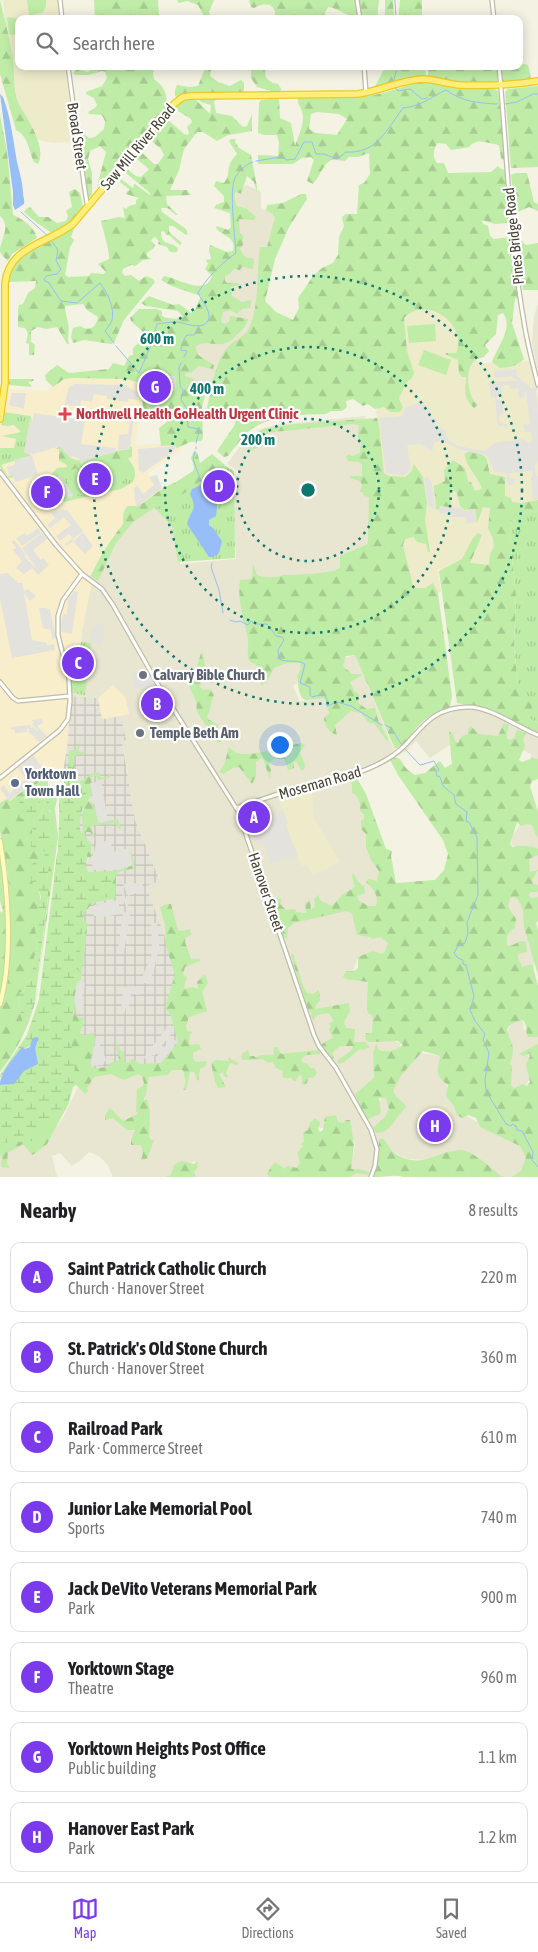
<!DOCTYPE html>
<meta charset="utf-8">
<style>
body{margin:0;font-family:"Asap Condensed",sans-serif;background:#f6f6f6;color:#202124}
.you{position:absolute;left:279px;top:744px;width:18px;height:18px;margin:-12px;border:4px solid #fff;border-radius:50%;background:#1a73e8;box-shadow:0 0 0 8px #1a73e833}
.badge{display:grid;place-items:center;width:32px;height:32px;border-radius:50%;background:#7c3aed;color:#fff;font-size:16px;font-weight:700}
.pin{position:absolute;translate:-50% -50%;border:2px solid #fff;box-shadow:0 1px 5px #0006}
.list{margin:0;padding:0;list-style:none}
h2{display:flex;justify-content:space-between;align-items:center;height:65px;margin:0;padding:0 20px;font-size:21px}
h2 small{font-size:16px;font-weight:400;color:#757577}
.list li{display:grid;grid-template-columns:32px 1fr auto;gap:15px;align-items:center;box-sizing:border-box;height:70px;margin:0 10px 10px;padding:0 10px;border:1px solid #e0e0e0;border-radius:10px}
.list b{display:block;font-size:19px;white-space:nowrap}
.list p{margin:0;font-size:16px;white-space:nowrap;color:#757577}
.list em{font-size:16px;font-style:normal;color:#757577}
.icon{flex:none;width:28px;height:28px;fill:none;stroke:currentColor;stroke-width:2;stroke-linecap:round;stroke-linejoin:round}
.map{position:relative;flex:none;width:538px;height:1177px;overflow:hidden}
.search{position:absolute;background:#fff;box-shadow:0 2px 12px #0003;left:15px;right:15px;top:15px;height:55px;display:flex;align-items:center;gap:12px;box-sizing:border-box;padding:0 18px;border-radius:10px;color:#757577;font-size:19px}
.sheet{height:705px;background:#fff}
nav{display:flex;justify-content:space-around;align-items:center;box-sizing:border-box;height:70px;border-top:1px solid #e0e0e0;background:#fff;font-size:14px;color:#757577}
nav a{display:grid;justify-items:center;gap:2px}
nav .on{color:#7c3aed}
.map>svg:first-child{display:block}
</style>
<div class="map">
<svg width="538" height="1177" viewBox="0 0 538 1177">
<defs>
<pattern id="industrial-grid" width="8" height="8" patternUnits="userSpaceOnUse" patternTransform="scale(1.25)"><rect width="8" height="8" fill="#e5e2d8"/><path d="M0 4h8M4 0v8" fill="none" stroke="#c6c3ba"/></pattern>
<pattern id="grass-tufts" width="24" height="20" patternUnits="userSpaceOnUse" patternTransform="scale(1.25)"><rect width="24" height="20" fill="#bfeca7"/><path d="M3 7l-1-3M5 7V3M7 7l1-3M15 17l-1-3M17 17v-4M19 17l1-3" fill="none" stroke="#a6cc90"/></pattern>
<pattern id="forest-firs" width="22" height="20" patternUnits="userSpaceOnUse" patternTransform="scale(1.25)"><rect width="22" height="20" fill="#bfeca7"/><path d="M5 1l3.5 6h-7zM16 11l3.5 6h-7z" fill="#a6cc90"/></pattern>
<pattern id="wetland-marsh" width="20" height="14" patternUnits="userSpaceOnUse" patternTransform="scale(1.25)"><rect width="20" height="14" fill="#bfeca7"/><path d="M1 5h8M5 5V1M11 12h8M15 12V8" fill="none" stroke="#a6cc90"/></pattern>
</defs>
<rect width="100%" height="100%" fill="#f3f2e3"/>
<path fill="#e8e5d0" d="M247,185L261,192V208L277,214L254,320L214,391L182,378L194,343L221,322L225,276L230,274L234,269L239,270L242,267L245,268L240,248L239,219L235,202L236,194V192L241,194L243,187Z
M538,303V372L532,342L534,317Z
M365,416L373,496L371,553L343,573L298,662L301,664V669L297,676V683L293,686L300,702L313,698L323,697L329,713L349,681L343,666L345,658L355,655L396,754L435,715L456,709H471L485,712L538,737V766L530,760L531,754L518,748L461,742L448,746L430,758L416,741L407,750L389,762L355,777L384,885L372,889L380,897L372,933L374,939L380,933L391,940L383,957L373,952L357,959L350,979L370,978L377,1036L400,1043V1047L387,1066L378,1103L415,1052L440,1056L448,1092L454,1106L468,1117L520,1146L530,1154L526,1168L518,1177H498L465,1153L454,1150L429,1160L408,1159L393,1152L377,1169L374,1177H346L354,1152L355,1142L350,1131L336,1125L321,1128L311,1125L298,1157L304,1164L285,1177H192L193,1170L198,1166L195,1161L167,1177H113L108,1165L99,1156L89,1152L80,1161L72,1166L60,1153L52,1156L57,1177H0V1148L7,1154L25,1141L44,1144L62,1120L159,921L146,886L160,880L135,820L122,741L125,740L121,716L129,714L125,697L105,694L98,698L70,696L63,652L80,653L82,631L92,581L88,578L128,520L157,502L176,523L180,564L236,559L233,504L234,486L238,471L227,464L241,445L261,429L275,425Z
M538,812V916L534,901L535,960L533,973L530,977L505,950L503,908L521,848L511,845L513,834L523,821Z
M522,1019L524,1029L532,1036L538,1037V1050L528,1068L529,1080L523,1088L514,1089L509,1082L507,1032L512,1022Z"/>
<path fill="#f8eecb" d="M75,377L129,378L135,382L142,391V400L135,445L177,443L181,450L148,473L163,498L128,520L88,578L92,581L82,631L80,654L63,652L68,675L70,696L68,740L64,768L0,820V403L5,388L46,391L62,379Z
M113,685L125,697L129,714L102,719L98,698Z"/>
<path fill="url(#industrial-grid)" d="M70,696L98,698L102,719L121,716L126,740L122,742L135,820L160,881L146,886L182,983L187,1048L173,1068L93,1075L64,1041L71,788L62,779L68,740Z"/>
<path fill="#eeebcb" d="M3,0H57L59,19H19V66H65L75,142L54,143L41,141L34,136L20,116L11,76Z
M397,301L459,311L465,357L484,363L530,361L538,398V505L498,570L438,569L441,592L409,597L384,481L376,411L407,369Z
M312,788L313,816L340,862L313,876L306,864L301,866L294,844L292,843L286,824L288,823L277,796Z"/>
<path fill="url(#grass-tufts)" d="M4,412L30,416L32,419L30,420L24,453L30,454V456L1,465L8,476L13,475L14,477L9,478L0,467V448H14L16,439L2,436L21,432L14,425L7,426L1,425Z
M110,456H126C133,465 138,471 133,482L121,489L64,502L53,472Z
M218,462L234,471L235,558L178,562L172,526L155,508Z
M538,510V723L530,719L519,697L514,647L516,595L510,539L512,516Z
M81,642L91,643L85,695L72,693L66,652L79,654Z
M443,1118L446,1128L444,1132L427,1137L423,1125Z"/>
<path fill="url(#forest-firs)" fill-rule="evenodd" d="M0,0C4,17 9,35 12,53C16,71 11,90 20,106C28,120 47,147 38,164L34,162C28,149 29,137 16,130L0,74Z
M94,0H158L159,16L155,19H95Z
M177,0H214L209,12L211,19H201L203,14L198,5L187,1L179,3Z
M249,0H355L358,16C346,17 340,9 329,7L326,10L324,19H275C277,3 265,2 254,8L251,7Z
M359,0H379L377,19H362Z
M385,0H393L394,19H385Z
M400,0H422V19H398Z
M525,64L528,65L532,80L503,81L501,67L519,66V65Z
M95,66H154L153,73L154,79C165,87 167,94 167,107L97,187L106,152L100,146L90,151L88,159L92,173V195L88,198L81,136L84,134L89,138L95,137L104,129L105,121L102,115L89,114L88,112L95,108L97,105L94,98L86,94V92L102,86L107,78L105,72L102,71L89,75H75L73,73L77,69L88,72Z
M206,66H216L211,70L210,76L218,82L230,86L241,80L244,83V90L243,92L189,94L178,98L175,96V90L177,85L189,87L198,86Z
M251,66H266C263,77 267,82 278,84L282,90L275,92L257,87L251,78Z
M386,66H425L426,75L376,88L375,86Z
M428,66H497V81C481,87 448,80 430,77L428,76Z
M427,81L451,86L493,88L498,91L506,160L504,161L501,158L499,145C488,143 476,137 469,147L451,150L446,144L438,143C433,149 432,156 437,163H444L448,173L491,172L498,166L501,169L505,170L510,223L495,224L482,220L483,224L488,226L490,236L494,239L511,237L518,298L515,299L512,323L524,359C516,367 510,367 500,368L492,362C497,347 514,328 503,313L498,315L496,334L485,345L489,351L484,357C480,358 476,359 473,362C464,373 468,397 478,405L474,408C463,398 465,390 466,377H462L459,373L458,360L445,354L446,353H456C469,326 427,293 404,318L407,351L414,373L412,378L407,382L399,398L403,408L400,412H390L384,407L375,409L368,404L363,406L353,399L346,401L347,407L342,411H331L326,414C300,415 269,414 248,432C241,439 234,448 228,456L224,457L217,451L234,426L236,419L206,421V413C210,394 215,362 227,348C233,341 243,338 248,330C260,309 256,272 260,247H267L275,218L273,214L266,210L267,205L283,203L301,194H306L307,199L289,227L275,259L265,301L276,312L293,320L299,308L298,298L314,275L322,268L333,263L338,255L339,237L344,226L342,217L346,214H357L359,185L364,183L370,174L369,153L358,157H349L345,161C341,161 335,159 332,160C324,162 319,178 313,184L307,181L314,160L311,157L302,158L293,164H258V155L278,156L279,143L277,135H264L258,133L259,103L261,100L279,98L280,118L291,123L295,146C298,137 303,127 303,117C303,108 296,105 298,96C323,97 349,98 374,95C392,92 409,83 427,81ZM317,112L339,114L347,119L337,135L316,133L309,129L311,114Z
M538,86V167L511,168L505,92L508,89Z
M194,98L210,114L211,105L201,102L197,98H220L214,101L216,113L232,116L243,127L247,126L252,114V131L228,135L217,141L203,132H197L184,149L179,170L170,190H187L191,195L166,196L167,204L178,215H176L167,208H161L162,212L186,229L188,234L186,235L173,226H169V232L182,243L180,245L170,236L166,235L164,231L161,232C162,247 169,240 178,248L177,252C172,253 169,252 167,247L158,244L159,241L155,237L151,240L155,245L154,248L147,253V256L151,259L143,260L135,266L131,265L123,269L122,273L125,276L131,275L139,281L146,276L153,279L155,282L124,320L114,343L111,344L84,340L73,343L71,337L73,328L80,326C89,332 96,328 98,317L87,310L83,304L65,306C65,312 67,316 68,323C70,330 67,337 69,344H67L57,327L46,329L38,327L31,331V342L35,345L34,355H29V344L26,343L28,333L25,328L18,327V309L19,305L23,304L28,293L35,288L36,281L8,282C18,242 47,249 72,228L74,229L71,237L74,240L70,247L65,275L68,277L89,276L91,273L104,274L106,272L98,264L109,259C110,252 103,230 101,221L119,217L125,218L123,207L126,209L129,206L136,204V200L139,198L126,194V192L130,190L120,182L121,179L133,188L134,184H135L150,195V193L126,173V171L128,170L136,176L141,177L149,169L133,156L139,150L154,164H158L164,155L161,149L148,138L167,119L184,134L188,135L189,132L187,127L192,122L191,119L178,111L176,107L184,99Z
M0,115L7,151L13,215C23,219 35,228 37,238L12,254L8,261C6,259 1,255 0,251C0,240 12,226 0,216Z
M231,139H236L235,142L239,148L251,155L257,187V193L254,182L247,176L241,194L236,192C234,197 235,202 237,206L247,209L256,217L254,220L239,219L240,233L243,236V245L240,248C243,256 245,258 254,259L253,269L242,267L240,270L234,269L230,274L225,276V281L227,283H239V285L231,287L232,296L242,302L251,300L250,308L242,309L237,314L230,310L223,312L221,322L225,324L229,322L230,316L248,319C247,325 243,329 239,333C235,336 232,341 226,343C216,347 204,339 195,347L198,355L214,365L213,369L198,366L192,372L186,373L185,376L194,379L207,388L202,407L203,438L201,441L190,442L177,448L174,445L161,446L159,428L168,421L163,417H143L142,391H145V394L173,391L176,388L175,376H140L137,382L126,379L74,378L64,379L53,387L46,380L45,375L57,365L69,373L109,369L113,363L124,366L129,356L133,355V348L144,338L145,334L131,321L130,318L139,309H156L162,311V316C168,319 176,320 183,317L178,311L146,306L141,303L149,296L173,305L179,304L191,313L196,308L201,296C187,291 173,288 161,280L164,276C178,278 206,297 212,276L205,269L208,264L206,260L211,259L209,250L210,245L227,252L233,251C237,237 223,237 216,228L217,226L228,230L231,227L230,213L214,208L216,205L224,202V196L214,186L216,181L224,183C232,173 224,167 237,154L229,141Z
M516,173H527L533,198L534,202L538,204V211L529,207L518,212L515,210L511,175Z
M75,189L80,193L83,207C76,220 66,228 52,233L37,223L24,212L27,208L30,207L39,217H48L57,223L66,221L68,216L66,211L72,207L69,192Z
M520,239L526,245L538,243V290H523L517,241Z
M7,379H34L33,381L28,382L32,387L9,385Z
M377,418L379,425L384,473L389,476L405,477L411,472L414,464L423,477L427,503L425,519L430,552H428L426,544L417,542L414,537L405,539L403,545L413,586L415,588H425L433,583L438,593L452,696L450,707C439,712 430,714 421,723C412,731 408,744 395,749L355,655L346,656L343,666L352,674H361V676L350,682L354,691L359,694L358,703L367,709L375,708L378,720L388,739L387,741L374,723H369L361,713L351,711L335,725L337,736C330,732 324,726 324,718L329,713L324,698L305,700L302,698L299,691L297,676L301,669L300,663H287L274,668L266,683L261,685C259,674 263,666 250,662C246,655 249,647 248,639C244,620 237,600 240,580L252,579L253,564L257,575C265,578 276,578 283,575C295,575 332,574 340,568V556L368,544L369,497L364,496L363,492H360L362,485L360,481L350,478V476H362V464L359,462L348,461L346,457L348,454L352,456L360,453L361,443L358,437L359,425L353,424L263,433V446L249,451V442L251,437L263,429L296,424Z
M60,446L70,458L80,461L82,465L72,470C67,469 62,470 61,475L50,476L57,468L67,467L66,464L59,461V449H55Z
M130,447H132V457L126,459L97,462L83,466L82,462L116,451L130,449Z
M194,451L197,452L200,463L212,454L227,467L226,468L220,467L215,469L186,492L165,505L154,508L133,522L116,543L98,581L91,576C99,557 110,541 123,524C124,516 121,513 128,506H137L143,503L163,488L176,482L193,471L194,467L191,458Z
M470,452C491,456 485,456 490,474L505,477V496L511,498L512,502L522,503L538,500V510L512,516L510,539L516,595L514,647L519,696L533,699L532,710L527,712L530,719L538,723V733L522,727L493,710L457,703L439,571L462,559L473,538L478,533L482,535L470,563L489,565L490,554L494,546L493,538L488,529L490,508L483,507L477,523L475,509L464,510L460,506L457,493L454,491L450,493L451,503L449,507L440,506L439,510L436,509L434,486L445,481L444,470L453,460L465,468L468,481L471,482L475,491L482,489C479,477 463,464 465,453Z
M201,653H203L206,673L201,678L200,687L203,690L210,689L214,695C210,702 212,709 207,716L208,719L218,725V732L222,738L221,742L218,743L197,712L196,701L188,684L189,678C198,671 198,662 201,653Z
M504,723L509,725L507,732V739L510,740L514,738L517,730L526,733L523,739L525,746L519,760L522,762L533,758L538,759V779L532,781L530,786L538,812V836L537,837L532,825L527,824L521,826L517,822L510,844L512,847C522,846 529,844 538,849V855L529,859L530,872L538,870L532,880L533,884L538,885V892H531L528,895L532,898L538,897V921L536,923L538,931V975L524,927L523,910L518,899L514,897L510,898L508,907L516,919L515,928C507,933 506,936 507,945L510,946L521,941L526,942L527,952L518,954V958L522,967L532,964L538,986V1037H528C525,1031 528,1027 523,1020C516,1022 510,1022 507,1030C512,1047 516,1046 510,1064L512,1066L511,1085L514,1088L523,1084L527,1086L530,1082L526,1064L530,1056L529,1053L524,1056L519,1054L538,1044V1177H512L521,1171L526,1157L520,1146L480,1127L476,1118L468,1115L462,1118L457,1115L454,1106L446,1096L448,1085C435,1075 437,1072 440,1056L423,1051L402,1074L393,1090C395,1099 404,1100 406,1108C395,1116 392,1133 376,1133L373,1128L385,1117L389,1109L386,1098H379L381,1113L366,1120L355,1094L374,1078L373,1053L376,1045L379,1050C388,1053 395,1051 403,1045L398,1041L368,1042L365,1038L366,1033H372L373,1016L368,1013C366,1003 368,992 368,982L346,979L343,977L346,971H354L358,968V957L373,951L381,954L384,953L388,943L381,937L372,939L370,937L357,935L352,913L346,911L294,923L288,928L287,939L284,937L273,905L276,898L281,899L280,904L286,910L295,909L296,912L306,913L305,903L310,900L311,910L315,907L314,899L318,895L321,901L332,906L342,895L355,887L352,877L353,873L359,883L364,886L365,893L357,896L359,901L369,906H376C379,895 374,890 366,882L369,879L377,881L379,871L371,860L366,847V834L361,829V821L364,819V814L360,811C361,802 359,798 352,792V784L349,779L355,775L366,794L386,849L392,851L391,856L396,883L435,880L444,870L448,854L443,840L398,775L390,760C402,753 401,765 408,770C410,772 413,773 415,775L425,773L440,761L445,768L452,764C450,754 451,744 449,733L450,731L453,735L455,741L458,743L462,736L468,734V729L471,726L478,734L498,736Z
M79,741V751L88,753L78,754L74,757V779L78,782C87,779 90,772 99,772L101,778L107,777L110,773V778L98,780L96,776L91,777L93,793L87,801L92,802L94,809H97L99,823L118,819L121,829L118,828L116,823L91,826L95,840L90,832H86L85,836L92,845L91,848V857H85L64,878L54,877L57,854V853L58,855L76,821L82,834L83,831L82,817L84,808L80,804L60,850L58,849L60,831L59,801L67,772L69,752L70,750H77Z
M301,743L305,745L300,753L305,765L304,770H301L296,761L294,763V768L288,770L284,759H274L269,763L271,769L270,779L263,759L261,758L256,762V776L252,784L239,767L233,768L223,774L219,772L224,765L229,747C231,749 233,751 235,752C246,759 287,746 301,743Z
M42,776L48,779V785L53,793L58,794L55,809L58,837L38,982L48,897L47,879L51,845V813L46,803L39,817H38L35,789C33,796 31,797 24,798L35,821L32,831L39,849L45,852L44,859L42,863L39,890L41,903L35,924L37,947L32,966L35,972L33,977L26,983L24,991L19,993L18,1001L23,1023L35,1000L38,988C32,1021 20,1046 0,1072V1008L5,993L10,921L8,874L0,831V803L7,799L10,801Z
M128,848L133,858L135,868L119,872L116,875L115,898C104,902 94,899 87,910L84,911L86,880L89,872C103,871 121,873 132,864L126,849Z
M0,854C7,902 9,951 0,998V910L1,913L3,911L0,901Z
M168,904H171L178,930L182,931L190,929L191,935L186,937L185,942L191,959H200V961L185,967L183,974L187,978L184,986V989L193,987L198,989L197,982L204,975L206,976L208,983L202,992L207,1011L189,1017L186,1026L187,1031L193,1032L190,1034L189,1045L199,1044L201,1049L193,1053V1058L196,1062L205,1061L207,1063L205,1067L200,1069L198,1081L194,1072H190L186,1090H183L186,1082L183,1070H172L168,1075L148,1077L146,1095L144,1098V1100H147L150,1110L149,1137L151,1140H154L147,1159L141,1160L143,1153L141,1145H131V1140L135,1130H127L113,1118L105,1120V1115L110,1108L123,1121L138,1114L136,1111L137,1089L142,1087L144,1083L142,1076L138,1074L124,1080L111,1074L94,1077L87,1088L88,1091L85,1094L76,1085L73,1087L69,1103L47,1144L37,1152L32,1155L23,1144L8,1153L7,1162L9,1168L2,1167L1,1164L2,1158L0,1154V1124L70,1014L83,1018V1027L80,1032L81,1034L87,1035L94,1033L95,1039L90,1066L96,1068L109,1067L110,1063L119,1060L115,1039L120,1050L125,1054L123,1059L124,1061L128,1063L132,1059L141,1064L161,1063L178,1042L171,1016L165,1007L175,975L166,946L165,925L160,907Z
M84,921L87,923V930L81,980L79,981L75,1012L71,1010V993L82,926Z
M293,953L302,983L307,993L313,994L319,990L320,1000L315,1007L316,1009L349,1003L350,1011L344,1022L346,1028L355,1029L354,1042H365L370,1047L363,1050L360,1049C353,1053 346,1063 339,1064L337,1061L352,1050L353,1046H340L332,1053L334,1057L332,1060L322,1047V1044L333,1037L329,1030L331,1025L328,1024L334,1021L329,1013L316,1015L314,1020L312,1019L311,1012L308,1010L291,956Z
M274,1047H277L281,1054L319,1050L321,1053L319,1054L306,1055L301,1059L303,1063L308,1064L310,1068H314L317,1073L313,1078L308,1077L307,1083L304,1085L302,1084V1075L298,1076L296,1081H294L291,1078H284L282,1076L283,1071L276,1068L273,1062L269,1063L262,1059L243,1060L241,1058L242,1054L248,1050L250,1056H254L256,1058L261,1055H273Z
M229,1058L239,1063L236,1065L230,1063L226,1073L228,1077H225L222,1072L219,1074L226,1087L218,1088L215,1082L211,1063L216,1060L228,1061Z
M336,1115L338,1122L344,1123L345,1120H350L354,1144L351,1169H358L369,1172L368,1175L357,1173L350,1177H269L267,1173L275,1162L285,1169L287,1166L297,1168L300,1162L297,1153L303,1146L301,1144L304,1141L303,1132L308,1130L310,1123L315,1118L320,1123L318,1129L320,1132L323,1130L325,1117Z
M381,1138C388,1141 388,1148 393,1152C396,1155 404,1158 407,1159C428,1165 441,1150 460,1150C472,1150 493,1169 502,1177H404C394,1174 384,1177 373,1177L376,1169L379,1140Z
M182,1161L194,1164L197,1161L198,1167L194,1172L196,1177H165L171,1175L174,1165Z"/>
<path fill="url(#wetland-marsh)" d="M71,761L73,781L84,785L88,790C85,803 79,814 80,828C80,846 92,845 85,865L89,874L111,872C113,881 114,890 108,897L98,899L90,903L84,913L78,972L73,986V1019L69,1031L75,1062L74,1082L69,1099L62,1115L42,1128L33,1141L2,1143L0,1141V1085L9,1084L36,1059L34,1048L38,1042L24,1049L22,1047L0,1078V1075L27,1035L39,999L58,848L60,801L65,793L69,762Z
M39,786L41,790L38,817H39L46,803L49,799V811L51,813L52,845L47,879L48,881V897L35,1000L32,1008H31L23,1024L18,1001L19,993L24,991L26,983L33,977L34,972L32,966L37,947L35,924L41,897L39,890L33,885L29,868C33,862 35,861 42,863L45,852L39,849H31L32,831L35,821L32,816L24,820L17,816L16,810L20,801L30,797Z"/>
<path fill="#bfeca7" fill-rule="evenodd" d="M27,0H46V6L43,12L29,16Z
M7,17L20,19L19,34L12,35L9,34Z
M435,324L436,341L409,343L407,326Z
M424,350L451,360L446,375L418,365Z
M110,461L119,463L125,469V479L117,487L82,495C73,494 69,489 68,480L73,472ZM112,463L76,472L81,493L72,488L71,479L75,473Z"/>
<path fill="#e3e2dc" d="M516,369L517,376L532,389L538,386V388L536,392L538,413V462L535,464V469L536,476H538V499L533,500L531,477L533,476L532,471L509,473L510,478L515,479V481L513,485H508L506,473L494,472L487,455L460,450L442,440L434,443L432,452L421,444L407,445L411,469L409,472L404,475L386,473L379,418L402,416L405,408L420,402H424L425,407L429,408L433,418L437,419L436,425L445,431L448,440L458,446L485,451L494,443L524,439L529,443L532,441L531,432H525L523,425L530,424L526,391H525L524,397L519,398L518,388L511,389L509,385L501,386L502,395L497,396V400H502L503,414L499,416L500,423L507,424L508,427L505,428L504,426H498L495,397H491L489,382L518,381L511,376L495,378L494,371Z
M151,376H175L176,389L170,391L169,382L144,384L143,382H139V377Z
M74,384L125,385L136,392L138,400L128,399V402L107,399V396L94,394L92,402L81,400L80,407L65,405L68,388Z
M12,393H26L24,409L9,405Z
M128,407H135L130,449L118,450L119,435L128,434L130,423L126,422Z
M34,413L85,421L81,444L115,448L116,452L80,462L79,459L73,456L70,458L60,446L34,454L24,453L30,420H33Z
M175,446V450L143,473L141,471L139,472L138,449Z
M32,455L38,475L15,482L13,475H9L7,467L15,465L14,460Z
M60,475L73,495L71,498H68L62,490L59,492L62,501L52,504L49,496L54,491L44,480L47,477L56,478Z
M157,475L162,488L136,507L134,488L137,485L143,494L154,485L149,477Z
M428,477L429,480H431L435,508L432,509L431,506H428L424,478Z
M440,507L463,508L464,511L474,509L476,522L467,524L465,517H452V515L439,513Z
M64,509L65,511L67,510L83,531L77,536L75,535L76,537L73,539L69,534L60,541L56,536L71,525L64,517L50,528L47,525L55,518L51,513Z
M38,528L41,533L22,546L16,538L25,533L27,536Z
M83,532L93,546L85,554L73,541L67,546L65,544L72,539L74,541Z
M42,533L47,539L33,550L41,560L43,558L49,565L38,575L32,568L24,574L16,568L22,561L13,550L16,548L12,542L14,540L26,555L24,556L37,569L22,548Z
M8,573L18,583H22L24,591L28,589L36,596L30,601L24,593L32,640L47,643V645L54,644L55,650L12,658L0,599V574Z
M74,591L78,592L72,634L62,632L61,627L63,614H67L68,600Z
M39,608H45L50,610L56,638L52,639L51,630L43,628Z
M96,624L104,625L102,644L91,643L92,628H95Z
M139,672L143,679L150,675L156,686L140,690L138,686L135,687L132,674Z
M42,719L43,723L37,726L47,736L39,742L28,731L30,729H27V732L15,733L14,729H11V727L30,725V728L33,727L40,733L32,724L34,723L32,720Z
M33,755L42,767L44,774L10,800H8L0,788L4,785L10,794L11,792L26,779L27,781L29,779H26L18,768Z
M101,781L108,821L98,823L90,783Z
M283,811L288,823L286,825L297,855L270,863L265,842L257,845L253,834L261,830L260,825L264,815Z
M110,841L113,852L128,848L133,862L131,866L114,870H93L91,859L95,850L96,842Z
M142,883L144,890L128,896L123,884Z
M123,890L130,912L128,913H130L124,952L118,951L123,912L128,913L121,891Z
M118,900L121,914L96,918V916H94L92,907L94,905Z
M152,923H157L159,946L154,971L149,982L146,981V983H142L141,980L151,957L152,938L150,926Z
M77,983H85L82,999L84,1008L77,1012L74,999Z
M129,986L140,987L139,995L129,993L131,995L129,1006L125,1009V1014L121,1004L124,987Z
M169,1025L173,1027L171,1030L173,1031L154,1056L152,1055L151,1057L152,1058L150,1061L148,1059L147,1061L144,1057Z
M96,1036H101L100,1046H102L106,1061L103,1062V1065L91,1066Z
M172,1037L177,1042L161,1063L156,1058Z"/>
<path fill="#98bef7" d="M0,94L3,97C11,118 13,140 17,162C20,175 22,179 23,193C23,197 25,200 24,204L15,210L13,205V192Z
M205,483L217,507L216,516L209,520V525L213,528L222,541L219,553L213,557H209L187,524C191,509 198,511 190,494L192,489Z
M36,1037L39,1038L35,1048L38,1064L24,1071L14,1084L0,1085C0,1072 14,1058 22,1047L25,1049L30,1047L32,1039Z"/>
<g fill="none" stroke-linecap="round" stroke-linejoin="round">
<path stroke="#98bef7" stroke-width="1" d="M395,0L396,19
M393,82L398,66
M394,86L398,91L410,89L422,99L427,98
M505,104L517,102L533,94H538
M256,161L281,157L287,160L295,159L304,142H312L316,154H324L337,159L346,152C377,154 387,129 403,108C422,106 429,98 446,90C463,102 478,103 497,104
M21,212L48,236
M51,240L58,250L56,261L61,269L57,274L46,276L44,280L49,283L61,301L77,303L100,283C107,292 115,308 112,320C111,324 107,328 105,331L114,343
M116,346L139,373L152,343L157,324C163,323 170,322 177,322C185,323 206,332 209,318C210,310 201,299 198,293C208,276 221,264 236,253C235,238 229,189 235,178C239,171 246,164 253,162
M184,357L187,351L181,350C181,346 184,338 187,335H194L199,326
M181,363L179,368L180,386L183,390L181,400L186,407L188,427L198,429L199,432L196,443
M196,449V447
M195,452L193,459L202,484
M212,563L211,567L219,590L223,613
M230,620L236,622L240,621L248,625L251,621L255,624H267L276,636L282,637L284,640L278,650L279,659C287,663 297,659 305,664L300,683L310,687V695L312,697L323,694L327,699V706L337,702L351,706L382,725
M385,725L391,728L402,745
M405,749L420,765L434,761L439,770L436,772L437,776L440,777L443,786L454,795L456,804L467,812L466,821L470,823L473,831L477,837L478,895L467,922L468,933L465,943L458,946L454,953L458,958L463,960V964L466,965L474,996L470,1010L475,1021L485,1034L483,1040L489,1053L485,1080L486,1091L506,1124L511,1126L512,1124L516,1126L517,1130L522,1131L533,1152L532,1160L538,1167"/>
<defs>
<path id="tertiary" d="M60,0L62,19
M357,0L360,19
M492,0L494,19
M68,66L84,184L87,203L89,205
M364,66L366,92
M499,66C507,151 509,237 524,322C527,343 533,364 538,385
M0,472L56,545L82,574L102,589L113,605L160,688L238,811L314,1035L319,1046L336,1068L371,1130L377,1149L375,1166L371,1177
M0,682L13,698L18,701L70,696
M0,778L60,730L68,719L70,701L69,679L58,635V616L63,600L82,574
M236,808C255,802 274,795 294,789C325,781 356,777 384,761C419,743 420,708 468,707C491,707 517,727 538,735"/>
<path id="secondary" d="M0,841C8,888 13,958 0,1004"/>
<path id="trunk" d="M0,419L5,383V284C8,246 49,243 73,224L174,104L183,97L191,96L358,94C380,91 401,80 422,79C435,79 447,84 460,85C487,86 512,85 538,81"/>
</defs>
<use href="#tertiary" stroke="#c0bca5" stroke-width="5.5"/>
<use href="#secondary" stroke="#d8d38d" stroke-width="6"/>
<use href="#trunk" stroke="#edca23" stroke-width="8"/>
<use href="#tertiary" stroke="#fff" stroke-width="3"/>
<use href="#secondary" stroke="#fffcc1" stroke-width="4"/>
<use href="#trunk" stroke="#ffef79" stroke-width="5.5"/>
</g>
<g fill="none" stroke="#0f766e" stroke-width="2.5" stroke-dasharray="2.5 5">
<circle cx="308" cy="490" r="71"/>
<circle cx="308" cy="490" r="143"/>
<circle cx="308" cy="490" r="214"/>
</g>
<path fill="#e0444e" stroke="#fff" stroke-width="2" d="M62.5 406.5h5v5h5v5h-5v5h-5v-5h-5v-5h5z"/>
<g fill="#6b7280" stroke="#fff" stroke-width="2">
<circle cx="143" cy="675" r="5"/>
<circle cx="140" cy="733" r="5"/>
</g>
<circle fill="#5c6f8a" stroke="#fff" stroke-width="2" cx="15" cy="783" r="5"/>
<g text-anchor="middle" stroke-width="4.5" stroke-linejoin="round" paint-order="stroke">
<g font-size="15" fill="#464233" stroke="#fff">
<text transform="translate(77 136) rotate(82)" y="5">Broad Street</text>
<text transform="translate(138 147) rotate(-50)" y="5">Saw Mill River Road</text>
<text transform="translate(514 236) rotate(-96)" y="5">Pines Bridge Road</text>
<text transform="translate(320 783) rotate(-16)" y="5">Moseman Road</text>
<text transform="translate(266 892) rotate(71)" y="5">Hanover Street</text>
</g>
<g font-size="15" font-weight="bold" fill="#be3a42" stroke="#fff" text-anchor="start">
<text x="76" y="419">Northwell Health GoHealth Urgent Clinic</text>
</g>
<g font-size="15" font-weight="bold" fill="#5b616d" stroke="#fff" text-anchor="start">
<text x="153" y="680">Calvary Bible Church</text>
<text x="150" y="738">Temple Beth Am</text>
</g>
<g font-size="15" font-weight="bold" fill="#4e5e75" stroke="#fff" text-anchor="start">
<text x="25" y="779">Yorktown<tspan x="25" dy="17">Town Hall</tspan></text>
</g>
</g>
<circle cx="308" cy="490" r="8" fill="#0f766e" stroke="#fff" stroke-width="2.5"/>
<g font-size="15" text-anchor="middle" font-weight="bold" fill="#0f766e" stroke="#fff" stroke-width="4.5" stroke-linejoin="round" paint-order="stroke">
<text x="157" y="344">600 m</text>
<text x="207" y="394">400 m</text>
<text x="258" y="445">200 m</text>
</g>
</svg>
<div class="you"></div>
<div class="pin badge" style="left:254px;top:817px">A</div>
<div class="pin badge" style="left:157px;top:704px">B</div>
<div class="pin badge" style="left:78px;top:663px">C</div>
<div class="pin badge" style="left:219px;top:486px">D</div>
<div class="pin badge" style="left:95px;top:479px">E</div>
<div class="pin badge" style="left:47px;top:492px">F</div>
<div class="pin badge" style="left:155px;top:387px">G</div>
<div class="pin badge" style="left:435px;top:1126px">H</div>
<div class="search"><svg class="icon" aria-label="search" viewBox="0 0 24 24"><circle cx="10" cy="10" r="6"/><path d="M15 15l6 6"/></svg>Search here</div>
</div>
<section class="sheet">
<h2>Nearby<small>8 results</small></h2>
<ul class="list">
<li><span class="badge">A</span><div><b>Saint Patrick Catholic Church</b><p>Church · Hanover Street</p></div><em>220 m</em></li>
<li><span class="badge">B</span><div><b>St. Patrick's Old Stone Church</b><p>Church · Hanover Street</p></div><em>360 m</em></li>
<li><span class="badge">C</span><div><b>Railroad Park</b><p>Park · Commerce Street</p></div><em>610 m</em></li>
<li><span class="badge">D</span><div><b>Junior Lake Memorial Pool</b><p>Sports</p></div><em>740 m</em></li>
<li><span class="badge">E</span><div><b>Jack DeVito Veterans Memorial Park</b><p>Park</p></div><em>900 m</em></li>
<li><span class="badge">F</span><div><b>Yorktown Stage</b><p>Theatre</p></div><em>960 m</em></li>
<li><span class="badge">G</span><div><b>Yorktown Heights Post Office</b><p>Public building</p></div><em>1.1 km</em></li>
<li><span class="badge">H</span><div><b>Hanover East Park</b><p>Park</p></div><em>1.2 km</em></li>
</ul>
</section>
<nav>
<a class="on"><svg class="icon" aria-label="map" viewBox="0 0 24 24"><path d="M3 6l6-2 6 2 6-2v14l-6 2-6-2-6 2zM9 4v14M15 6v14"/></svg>Map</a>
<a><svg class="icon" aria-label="directions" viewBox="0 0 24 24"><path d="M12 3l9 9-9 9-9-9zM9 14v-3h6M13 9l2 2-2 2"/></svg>Directions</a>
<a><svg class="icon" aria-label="saved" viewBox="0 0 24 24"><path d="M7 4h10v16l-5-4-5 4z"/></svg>Saved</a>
</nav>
